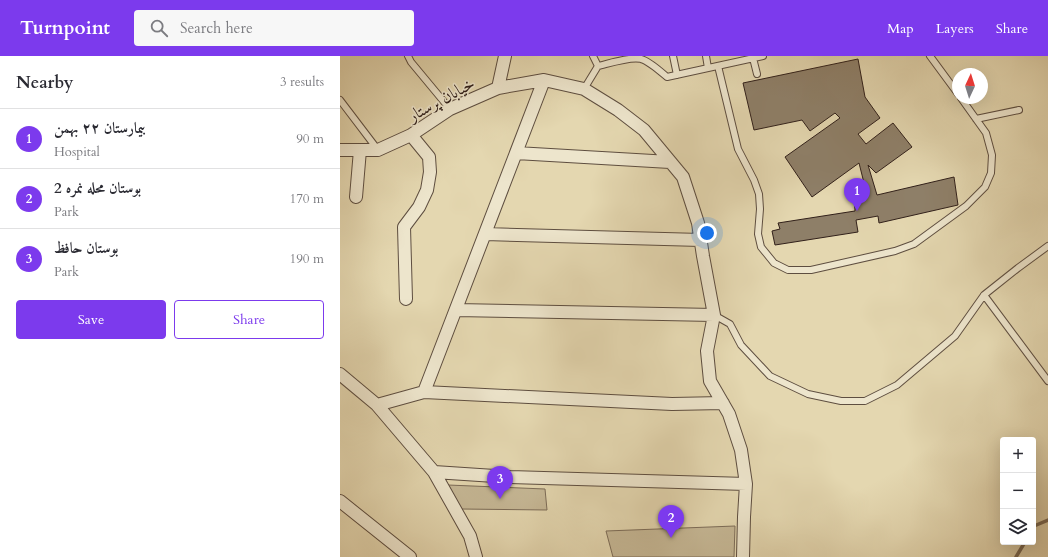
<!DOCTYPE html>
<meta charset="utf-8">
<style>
body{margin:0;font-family:Cardo,Amiri,serif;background:#f7f7f7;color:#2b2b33}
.controls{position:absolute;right:12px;bottom:12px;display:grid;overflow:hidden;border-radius:4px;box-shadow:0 4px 16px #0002}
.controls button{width:36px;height:36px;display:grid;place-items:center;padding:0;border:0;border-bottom:1px solid #e1e1e2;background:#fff;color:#2b2b33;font:20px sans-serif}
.compass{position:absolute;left:612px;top:12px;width:36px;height:36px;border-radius:50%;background:#fff;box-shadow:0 4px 16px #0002;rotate:4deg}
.you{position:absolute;left:367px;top:177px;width:14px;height:14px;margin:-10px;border:3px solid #fff;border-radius:50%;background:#1a73e8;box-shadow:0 0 0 6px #1a73e833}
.badge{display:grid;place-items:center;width:26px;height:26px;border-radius:50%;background:#7c3aed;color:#fff;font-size:13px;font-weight:700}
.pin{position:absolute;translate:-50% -33px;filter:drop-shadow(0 1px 2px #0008)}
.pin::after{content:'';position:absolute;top:21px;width:14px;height:12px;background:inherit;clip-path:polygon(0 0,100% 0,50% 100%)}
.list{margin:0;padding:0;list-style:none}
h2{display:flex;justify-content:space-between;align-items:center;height:52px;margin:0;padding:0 16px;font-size:17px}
h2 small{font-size:13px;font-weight:400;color:#7c7c81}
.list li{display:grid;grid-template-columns:26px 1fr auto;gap:12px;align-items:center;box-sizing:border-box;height:60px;padding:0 16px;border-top:1px solid #e1e1e2}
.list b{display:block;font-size:15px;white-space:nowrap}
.list p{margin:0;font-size:13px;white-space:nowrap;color:#7c7c81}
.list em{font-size:13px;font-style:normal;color:#7c7c81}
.actions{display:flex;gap:8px;padding:12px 16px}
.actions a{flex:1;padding:9px 0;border:1px solid #7c3aed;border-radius:4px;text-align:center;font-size:14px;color:#7c3aed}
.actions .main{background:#7c3aed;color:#fff}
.icon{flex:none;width:22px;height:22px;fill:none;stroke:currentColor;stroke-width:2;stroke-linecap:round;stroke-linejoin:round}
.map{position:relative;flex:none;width:708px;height:501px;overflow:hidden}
header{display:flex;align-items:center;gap:24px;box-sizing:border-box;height:56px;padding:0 20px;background:#7c3aed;color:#fff}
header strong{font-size:19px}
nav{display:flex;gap:22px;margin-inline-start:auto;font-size:14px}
.search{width:280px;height:36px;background:#f7f7f7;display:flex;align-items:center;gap:10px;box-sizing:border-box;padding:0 14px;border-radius:4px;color:#7c7c81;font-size:15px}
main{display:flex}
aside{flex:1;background:#fff}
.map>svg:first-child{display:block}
</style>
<header>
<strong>Turnpoint</strong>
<div class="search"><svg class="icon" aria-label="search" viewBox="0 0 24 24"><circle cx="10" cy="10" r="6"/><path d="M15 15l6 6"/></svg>Search here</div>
<nav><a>Map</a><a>Layers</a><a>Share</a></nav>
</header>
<main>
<aside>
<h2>Nearby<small>3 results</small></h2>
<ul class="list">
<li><span class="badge">1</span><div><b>بیمارستان ۲۲ بهمن</b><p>Hospital</p></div><em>90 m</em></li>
<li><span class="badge">2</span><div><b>بوستان محله نمره 2</b><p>Park</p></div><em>170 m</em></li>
<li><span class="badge">3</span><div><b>بوستان حافظ</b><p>Park</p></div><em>190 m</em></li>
</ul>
<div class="actions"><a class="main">Save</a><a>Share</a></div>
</aside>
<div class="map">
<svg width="708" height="501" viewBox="0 0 708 501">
<rect width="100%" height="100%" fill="#e4d7b0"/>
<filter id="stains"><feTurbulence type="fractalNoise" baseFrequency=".005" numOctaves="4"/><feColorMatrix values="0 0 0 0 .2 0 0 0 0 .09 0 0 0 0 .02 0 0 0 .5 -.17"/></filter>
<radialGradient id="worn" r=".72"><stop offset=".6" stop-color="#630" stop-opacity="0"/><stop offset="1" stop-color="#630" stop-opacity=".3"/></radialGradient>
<path fill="#c6b896" stroke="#7c6c58" d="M108,429L205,433L207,454L120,453Z
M395,470L394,501H273L266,475Z"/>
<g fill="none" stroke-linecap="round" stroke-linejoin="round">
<path stroke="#786955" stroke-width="3.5" d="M693,472L694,470L708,464
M676,501L685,486"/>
</g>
<path fill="#8e7f68" stroke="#31201a" d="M518,3L525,41L540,62L518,78L526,88L553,67L572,91L536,117L528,109L537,139L614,121L618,149L539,167L538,160L516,164L518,176L435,189L432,175L440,173L438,167L515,155L514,136L524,127L519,107L472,141L445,101L500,62L495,57L470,75L462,64L414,74L403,27Z"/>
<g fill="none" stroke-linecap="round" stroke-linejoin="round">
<defs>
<path id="service" d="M68,0L71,6L110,53
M253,0L258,10
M333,0L337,19
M366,0L368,12
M590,0L618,38
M413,2L417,18
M378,10L398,93L414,124L419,138L420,153L418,178L421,191L434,207L448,214H471L555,195L574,188L626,150L645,131L651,117L652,99L646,77L621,42
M244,33L258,10C267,8 291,0 301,3C309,5 320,15 327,21L423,0
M0,44L38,94
M636,63L679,54
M644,239L708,325
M374,259L390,268L401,289L430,320L468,338L501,345H525L557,329L615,280L644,239L678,212L708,190"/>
<path id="minor" d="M158,32L165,0
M0,94H38L71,79L110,53L158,32L204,24L244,33L278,54L304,74L343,121L358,167L363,200L374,259L367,295L370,325L389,358L401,394L406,428L404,461L403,501
M176,97L330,106
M16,141L20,94
M145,178L361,184
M66,243L64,171L79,151L87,134L90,116L89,101L71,79
M116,254L374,259
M0,318L37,349L94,416L130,480L136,501
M84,336L332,348L383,347
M37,349L84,336L204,24
M94,416L170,421L406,428
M0,445L70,501"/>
</defs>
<use href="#service" stroke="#5e4e40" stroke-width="8"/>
<use href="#minor" stroke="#5e4e40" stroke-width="14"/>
<use href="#service" stroke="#ede5cc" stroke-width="6"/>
<use href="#minor" stroke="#ede5cc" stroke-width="12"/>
</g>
<g text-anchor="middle" stroke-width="3" stroke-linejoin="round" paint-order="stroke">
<g font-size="17" fill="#31201a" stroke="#ede5cc">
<text transform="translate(101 43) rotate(-29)" y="6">خیابان پرستار</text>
</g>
</g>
<rect width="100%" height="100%" filter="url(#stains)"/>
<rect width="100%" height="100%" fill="url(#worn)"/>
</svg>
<div class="controls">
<button>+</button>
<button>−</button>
<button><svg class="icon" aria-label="layers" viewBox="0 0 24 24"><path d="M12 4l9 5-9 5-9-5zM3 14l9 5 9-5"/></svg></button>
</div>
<svg class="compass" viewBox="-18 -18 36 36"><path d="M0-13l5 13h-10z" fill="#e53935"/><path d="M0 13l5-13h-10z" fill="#7c7c81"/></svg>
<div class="you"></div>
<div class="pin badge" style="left:517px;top:155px">1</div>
<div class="pin badge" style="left:331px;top:482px">2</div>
<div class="pin badge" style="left:160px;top:443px">3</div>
</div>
</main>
